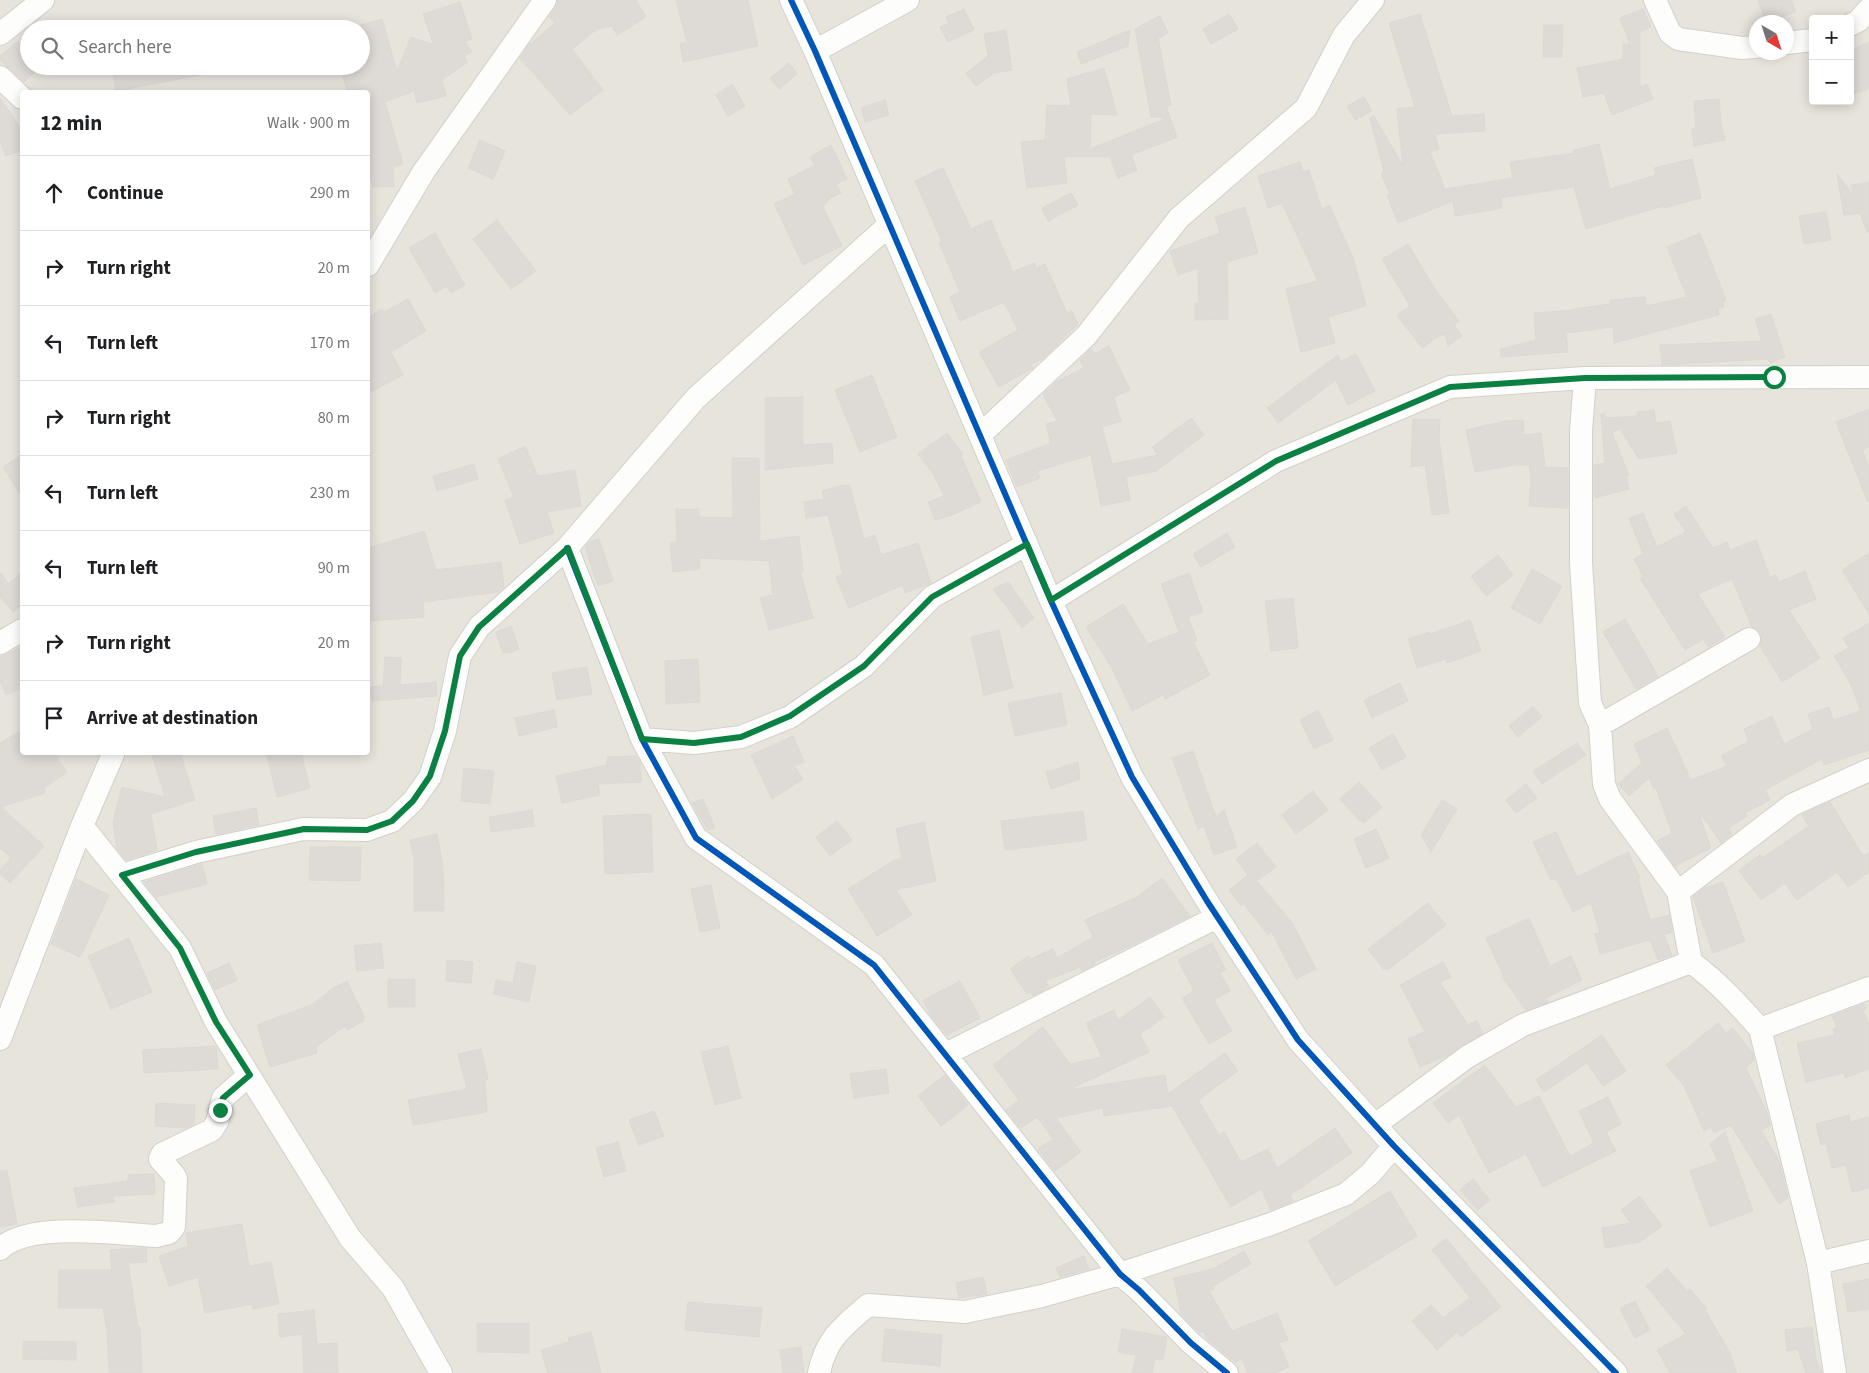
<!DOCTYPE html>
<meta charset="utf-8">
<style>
body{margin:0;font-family:"Source Sans 3",sans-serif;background:#f2f2f2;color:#202124}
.controls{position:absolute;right:15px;top:15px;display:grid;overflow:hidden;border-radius:5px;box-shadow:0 2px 12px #0003}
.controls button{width:45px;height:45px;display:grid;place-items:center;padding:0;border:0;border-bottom:1px solid #e0e0e0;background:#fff;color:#202124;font:25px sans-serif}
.compass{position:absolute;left:1749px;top:15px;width:45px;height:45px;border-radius:50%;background:#fff;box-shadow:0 2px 12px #0003;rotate:141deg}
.stop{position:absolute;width:15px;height:15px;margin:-11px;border:4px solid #0b8043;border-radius:50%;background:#fff}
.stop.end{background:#0b8043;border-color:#fff;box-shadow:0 1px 5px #0008}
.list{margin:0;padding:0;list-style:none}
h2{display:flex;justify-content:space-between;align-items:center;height:65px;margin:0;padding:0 20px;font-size:21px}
h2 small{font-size:16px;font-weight:400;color:#757577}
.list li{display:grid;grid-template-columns:32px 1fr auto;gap:15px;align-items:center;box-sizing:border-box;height:75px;padding:0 20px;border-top:1px solid #e0e0e0}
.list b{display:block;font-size:19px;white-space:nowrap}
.list em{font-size:16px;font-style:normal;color:#757577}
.icon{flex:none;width:28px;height:28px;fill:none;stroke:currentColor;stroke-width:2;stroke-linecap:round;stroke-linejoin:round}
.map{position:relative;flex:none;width:1869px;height:1373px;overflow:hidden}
.search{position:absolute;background:#fff;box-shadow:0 2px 12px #0003;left:20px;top:20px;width:350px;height:55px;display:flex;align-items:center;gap:12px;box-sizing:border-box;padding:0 18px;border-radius:28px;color:#757577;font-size:19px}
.panel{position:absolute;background:#fff;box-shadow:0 2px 12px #0003;left:20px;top:90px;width:350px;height:665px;border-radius:5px}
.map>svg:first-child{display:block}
</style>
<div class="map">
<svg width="1869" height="1373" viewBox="0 0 1869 1373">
<rect width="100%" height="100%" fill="#f4f2ee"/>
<path fill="#e7e4dc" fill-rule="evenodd" d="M0,0H1869V1373H0ZM1813,19H1850V101H1813ZM1756,22H1786V52H1756ZM29,29H361V66H29ZM22,92H368V752H22Z"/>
<path fill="#dedbd6" stroke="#dcd9d4" d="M558,0H636L646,17L617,35L612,26L597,29L572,49L603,90L570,115L520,58L528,46L555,23L549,17L556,8Z
M676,0H748L758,46L683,62L680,44L687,42Z
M1758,0H1791L1796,12L1766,22Z
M460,2L472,39L465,41L472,52L464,56L468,62L442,80L446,96L417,103L414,91L385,102L403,164L393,167L394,187H373L368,168V92H348L342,75L361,69V25L382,19L397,72L411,37L434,45L423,14Z
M964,9L974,30L948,42L940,27L949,23L946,17Z
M1643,9L1651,27L1640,32V87L1647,84L1653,99L1612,115L1604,93L1583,97L1577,68L1623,59V44H1630L1620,18Z
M1229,14L1238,29L1211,44L1203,29Z
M1420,14L1452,116L1484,114L1485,131L1435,134L1439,149L1430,152L1445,189L1513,178L1510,162L1574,153V150L1599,144L1610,189L1656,175L1654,168L1692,159L1701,198L1664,208L1663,206L1586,229L1574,187L1501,198L1502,208L1455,216L1453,201L1398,223L1387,195L1390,194L1381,174L1384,172L1370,118L1374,116L1403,166L1397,109L1415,107L1389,23Z
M1160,16L1168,33L1158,38L1171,105L1166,106L1177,137L1131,155L1137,170L1118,178L1110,157H1064L1067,183L1027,188L1021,142L1045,140L1047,105L1071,106L1067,79L1104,68L1117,115L1091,114L1090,149L1167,118L1151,117L1135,29Z
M1544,25H1563L1562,57H1543Z
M1006,30L1012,70L994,73L976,86L966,73L988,56L984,34Z
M1130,30L1128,46L1081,64L1077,52Z
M18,41L29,54V66H41L24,82L0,60V56Z
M1869,42V89L1850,95V51Z
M789,63L797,74L779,89L770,78Z
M112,66H210L211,73L116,91Z
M732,84L745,106L728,116L716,95Z
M1364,97L1372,111L1355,120L1347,106Z
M0,98L22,130V150L6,156L0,142Z
M1719,99L1721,124L1725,140L1694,146L1692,129H1696L1694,101Z
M885,100L889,115L865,122L861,108Z
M480,140L505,151L493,179L468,168Z
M831,145L847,179L836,184L841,193L830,198L823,207L842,246L803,265L774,204L795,194L788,179L815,165L810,157Z
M1300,162L1303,172L1309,170L1322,209L1329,205L1353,257L1366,306L1328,317L1335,343L1301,352L1286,289L1318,281L1282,203L1268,208L1258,176Z
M943,168L971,229L991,220L1013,272L1034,263L1036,268L1045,264L1067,313L1072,311L1078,324L1044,358L1031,364L1033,368L999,387L979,352L1018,330L1004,302L960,321L950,297L960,292L939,243L942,241L915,181Z
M1837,174L1854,196L1851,185L1869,182V232H1867L1860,213L1844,215Z
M1071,193L1078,205L1048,221L1042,208Z
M1245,207L1258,253L1227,262L1228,319L1195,320V303H1199L1198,268L1178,275L1170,251L1220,233L1215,217Z
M1826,212L1831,240L1804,244L1799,216Z
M497,220L536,271L511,289L473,239Z
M435,233L465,285L451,293L447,286L435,293L409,248Z
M1700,233L1726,300L1722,301L1724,307L1718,309L1719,315L1614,343L1613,327L1566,333L1568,352L1501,357L1500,349L1536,340L1534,313L1574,310V309L1610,304V300L1645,297L1646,306L1687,297L1667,247Z
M1408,244L1435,289L1459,321L1454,325L1462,336L1448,346L1446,337L1442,334L1422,348L1397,315L1410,306L1382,259Z
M408,299L426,331L391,352L403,375L368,393V318L382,309L384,312Z
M1771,314L1785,357L1770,363L1768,359L1662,365L1660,345L1762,341L1755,319Z
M1109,346L1130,390L1114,397L1121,421L1102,427L1112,464L1158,455L1152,447L1191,418L1204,435L1156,471L1126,477L1130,500L1101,506L1091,455L1037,471L1040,478L1017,487L1006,460L1051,443L1046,424L1057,421L1043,394L1056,382L1084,368L1080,360L1091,349L1094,354Z
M1356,354L1375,391L1348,405L1336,380L1278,423L1267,408L1338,355L1340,362Z
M872,375L897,437L860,452L835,390Z
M803,397V445L832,443L833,463L765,470V398Z
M1869,409V447L1862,449L1869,467L1868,502L1836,422Z
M1654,410L1656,423L1670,421L1677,453L1639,459L1620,429L1612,432L1629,476H1626L1629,489L1594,498V465L1605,463L1601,414L1604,413L1606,418L1638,416L1637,412Z
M1413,419H1440L1439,439L1449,513L1432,515L1425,465L1411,467Z
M1523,420L1524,435L1541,433L1545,467L1568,468V508L1529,506L1531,478L1529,465H1514L1475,472L1466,430L1506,421Z
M947,433L963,454L961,456L981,502L952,515L935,520L928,502L944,496L934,475L918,454Z
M525,446L538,476L575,470L581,506L547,512L554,533L520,544L505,500L514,497L498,459Z
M22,455V497L3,467Z
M732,458H759L760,541L799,536L803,571H800L813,618L769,630L760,598L773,595L769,561L699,558L700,569L673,572L670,543L677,542L676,509H699V517L733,518Z
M474,464L478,479L437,491L433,476Z
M844,485H850L864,539L875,535L881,555L918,543L931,583L905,593L903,585L849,608L836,577L843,574L828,515L806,518L804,502L824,499L822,491Z
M1686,506L1713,548L1727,542L1730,550L1756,540L1770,577L1776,575L1779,582L1805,571L1816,599L1789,610L1820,658L1782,682L1760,646L1762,639L1761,633L1752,627L1732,579L1698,594L1725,637L1708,647L1703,639L1685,650L1640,578L1643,577L1634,559L1643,554L1629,518L1643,513L1657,547L1686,532L1674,514Z
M424,531L436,570L501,562L504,587L498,592L423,602L424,617L368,621V548Z
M1227,533L1235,547L1201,567L1193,554Z
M599,539L613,581L598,586L585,547L590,542Z
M1869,553V614L1842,570Z
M1498,555L1513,575L1486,596L1471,576Z
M1532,569L1562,586L1540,624L1511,608Z
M0,572L9,584L22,572V605L13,612L0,597Z
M1189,573L1203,612L1188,617L1197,641L1193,642L1210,675L1165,699L1163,695L1132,711L1113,670L1086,627L1123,604L1148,644L1179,632L1161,584Z
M1008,582L1034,618L1022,628L993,589Z
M1293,598L1298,648L1271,651L1265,601Z
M1625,619L1658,676L1636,689L1603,632Z
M1470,620L1481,651L1447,663L1446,659L1417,668L1408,639L1430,632V634Z
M1869,623V750L1824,765L1822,759L1765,790L1770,800L1745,813L1747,816L1729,828L1732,834L1721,843L1702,816L1700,817L1711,848L1675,866L1657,841L1672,833L1656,788L1654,789L1649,778L1629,796L1618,784L1642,763L1634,744L1667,728L1691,780L1727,766L1721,756L1749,741L1744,729L1772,716L1784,744L1813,729L1808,714L1829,707L1833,720L1861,711L1850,683L1834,656L1849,648L1843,638Z
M511,626L519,649L509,653H503L496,632Z
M999,630L1013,688L984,695L971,637Z
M22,647V688L6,695L0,681V657Z
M385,657L401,658L400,685L436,682L437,696L372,701L370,687L383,686Z
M698,659L700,702L666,704L665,661Z
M587,667L592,694L557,700L552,673Z
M1400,683L1408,701L1372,718L1364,700Z
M1061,693L1067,725L1015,736L1008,703Z
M1533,706L1542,717L1518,737L1509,726Z
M554,710L557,727L519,736L515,718Z
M1318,710L1333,740L1314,749L1300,720Z
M22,730V752H53L67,772L44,788L45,793L1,807L44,846L10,883L0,874V870L11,858L0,848V743Z
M1393,734L1406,757L1382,770L1369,748Z
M793,736L804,762L794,766L803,779L772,799L751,755Z
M1577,743L1586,755L1542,784L1533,771Z
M1193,751L1216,817L1224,810L1237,847L1214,855L1204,826L1198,829L1172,758Z
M161,752H180L195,800L151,814L157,850L126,860L117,849L113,822L122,787L165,797L152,755Z
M266,752H301L310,788L277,797Z
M636,756L640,763L641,782L598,784L600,795L562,803L556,776L607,765V757Z
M1078,762L1080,779L1051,789L1046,772Z
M464,768L494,771L490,804L461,801Z
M1359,782L1382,807L1364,823L1359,820L1340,799Z
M1526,784L1537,798L1516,813L1506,800Z
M1313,791L1328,810L1296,834L1282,815Z
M703,799L715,828L708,830L692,803Z
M1442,800L1457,809L1431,852L1421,835Z
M1830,802L1863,856L1869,852V872L1848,887L1837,872L1797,900L1785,883L1761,900L1739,870L1760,855L1762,858L1809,826L1802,815Z
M256,808L259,825L216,834L213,816Z
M532,810L534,826L491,832L489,817Z
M1083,811L1087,840L1005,850L1001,821Z
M651,814L653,872L605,874L603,816Z
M837,821L852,840L830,856L816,837Z
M924,822L936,881L896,890L912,915L877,936L848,889L893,861L902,858L896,829Z
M1376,829L1389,858L1366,868L1354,839Z
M1556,832L1577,877L1628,852L1640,878L1638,879L1650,920L1669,915L1672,932L1664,935L1672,955L1658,960L1650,940L1600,954L1595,934L1600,933L1591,903L1573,912L1556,878L1551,880L1533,842Z
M437,834L443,866L444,911H414V859L410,840Z
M1257,843L1276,867L1257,881L1293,924L1316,969L1296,979L1272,932L1268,935L1244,904L1241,906L1229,890L1248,875L1236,859Z
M310,847H361L360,881L309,880Z
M202,864L207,884L156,897L144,882Z
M1162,878L1190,916L1132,945L1094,962L1095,964L1082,971L1080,967L1045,981L1049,987L1033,996L1030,992L1027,994L1010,969L1028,956L1030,959L1053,949L1057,958L1093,937L1085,920L1137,897Z
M76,879L109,895L80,957L51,944Z
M1723,882L1745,941L1713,953L1693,897L1705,888Z
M711,885L720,928L700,932L691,889Z
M1428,903L1446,925L1389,969H1383L1368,949Z
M1529,918L1550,966L1571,956L1582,980L1546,998L1548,1002L1526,1010L1502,977L1503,975L1486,938Z
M129,938L152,992L111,1009L88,956Z
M381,943L384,968L357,971L354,946Z
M1212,943L1226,970L1220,973L1230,991L1214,1000L1232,1031L1209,1044L1182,998L1194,991L1178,960Z
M447,960L473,962L471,983L446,981Z
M517,962L536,966L529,1002L494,994L496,980L513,983Z
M1443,962L1451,977L1440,982L1468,1025L1477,1021L1483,1033L1448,1055L1420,1067L1408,1039L1425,1032L1400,985Z
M229,963L237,980L215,990L207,973Z
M388,979H415V1007H388Z
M347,981L364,1016V1021L347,1030L345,1026L316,1047L317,1053L270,1067L257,1025L311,1005L328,993V991Z
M960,981L980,1018L947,1035L932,1017L923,1000Z
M1150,997L1164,1017L1140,1034L1149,1052L1068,1090L1165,1075L1168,1094L1225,1053L1238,1071L1198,1100L1219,1135L1224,1132L1241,1162L1268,1149L1277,1168L1335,1128L1352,1153L1290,1195L1293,1201L1271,1210L1261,1189L1231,1207L1172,1106L1104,1116L1103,1108L1056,1118L1081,1152L1055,1171L1038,1149L1053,1139L1037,1117L1021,1128L1006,1110L1019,1100L993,1065L1043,1027L1070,1064L1102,1057L1086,1023L1114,1010L1118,1020Z
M1864,1004L1866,1008L1863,1010L1869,1025V1069L1845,1078L1844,1073L1806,1082L1797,1043L1835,1035L1833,1029L1837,1027L1832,1016Z
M1718,1023L1726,1033L1733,1028L1753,1054L1754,1060L1746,1068L1767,1112L1770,1126L1761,1130L1779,1161L1788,1198L1779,1204L1731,1125L1714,1133L1711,1127L1704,1131L1684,1086L1666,1065Z
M1602,1035L1626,1071L1603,1086L1587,1063L1544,1092L1536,1080Z
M216,1046L218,1069L144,1073L143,1050Z
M728,1046L741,1098L715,1105L701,1052Z
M481,1049L488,1079L485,1080L487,1112L413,1125L408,1100L467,1089L458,1054Z
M1485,1065L1516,1107L1539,1096L1570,1156L1594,1143L1579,1111L1608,1097L1621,1124L1606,1132L1616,1151L1543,1187L1526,1154L1489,1173L1459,1115L1448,1123L1433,1103Z
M886,1069L889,1093L854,1098L850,1074Z
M945,1075L968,1105L941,1126L918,1096Z
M156,1103L195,1105L194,1124L186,1128L155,1126Z
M654,1111L664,1136L639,1145L629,1120Z
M1849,1115L1850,1122L1869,1117V1188L1852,1192L1846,1165L1832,1168L1826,1144L1821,1145L1816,1124Z
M1725,1132L1753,1211L1710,1227L1690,1171L1718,1161L1710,1144Z
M618,1142L626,1171L604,1177L596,1148Z
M7,1170L17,1224L0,1227V1171Z
M154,1174L155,1194L113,1196L114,1202L78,1207L74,1188L128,1181V1175Z
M1473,1179L1490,1200L1478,1210L1460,1190Z
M1390,1191L1417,1236L1335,1286L1308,1241Z
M1640,1196L1662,1226L1640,1242L1605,1248L1602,1228L1631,1223L1621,1210Z
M242,1224L249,1266L271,1262L279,1304L253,1309L252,1304L205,1313L198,1277L169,1286L159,1256L188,1246L186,1233Z
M1446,1238L1501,1307L1461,1337L1457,1332L1437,1350L1412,1321L1431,1305L1443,1318L1470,1298L1432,1250Z
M136,1248H146L147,1262L128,1263L138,1327H140L142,1373H109L107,1330L103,1308H58L59,1270H112L110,1250Z
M1244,1251L1251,1264L1213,1286L1214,1289L1209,1291L1232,1331L1277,1313L1288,1340L1279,1343L1289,1367L1275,1373H1248L1242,1359L1235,1362L1207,1339L1203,1331L1200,1333L1181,1314L1174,1278L1213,1269Z
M1084,1256L1089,1269L1060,1277L1056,1268Z
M1667,1268L1687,1291L1690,1289L1707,1309L1705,1310L1730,1353L1737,1373H1670L1657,1350L1686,1334L1646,1286Z
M983,1277L987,1294L959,1298L956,1283Z
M1869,1279V1309L1848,1312L1843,1284Z
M1635,1301L1650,1330L1635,1338L1620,1308Z
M688,1302L762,1308L759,1337L685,1330Z
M314,1310L317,1344L337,1343L338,1373H304L302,1334L280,1337L278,1314Z
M477,1323H529V1353L477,1352Z
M1812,1327L1816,1358L1822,1373H1806L1798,1349L1787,1351L1785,1330Z
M885,1329L942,1335L940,1366L882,1361Z
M1122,1329L1167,1337L1163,1360L1155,1359L1152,1373H1132L1136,1355L1118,1352Z
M591,1332L601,1373H548L541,1350L569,1342L568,1338Z
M23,1341L76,1342V1360L23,1359Z
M801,1347L804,1373H783L780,1350Z"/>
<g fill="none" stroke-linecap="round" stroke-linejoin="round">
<defs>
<path id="minor" d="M791,0L815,51L1051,601L1132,777L1207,901L1298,1040L1394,1146L1616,1373
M1655,0L1670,33L1678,39L1742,48L1756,47
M1850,25L1858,21L1869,9
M0,34L43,0
M1786,43L1813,40
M815,51L908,0
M0,77L22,98
M368,265L424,171L545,0
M1585,378L1581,431V563L1590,703L1600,725
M980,435L1086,336L1179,218L1306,108L1344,35L1373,0
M567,548L642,739L696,838L874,965L1120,1274L1139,1290L1191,1343L1227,1373
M1051,601L1276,461L1450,387L1585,378L1869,377
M0,643L22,630
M642,739L694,743L741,737L790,717L864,666L932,597L1027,544
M82,826L180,948L216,1022L350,1238L393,1288L441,1373
M122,875L196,852L303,829L367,830L392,821L413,801L430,777L445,731L460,656L479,627L567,548L696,398L889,225
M1678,892L1792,805L1869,770
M1691,962L1678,892L1610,799L1604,784L1600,725L1749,639
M1760,1029L1869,988
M0,1039L82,826L114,752
M946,1054L1217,917
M1375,1125L1467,1057L1523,1025L1691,962C1718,982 1739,1005 1760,1029L1818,1263L1835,1373
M0,1249C28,1221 119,1234 156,1236L169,1233L174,1227L176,1179L174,1175L160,1159L162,1154L212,1130L217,1122L223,1098L249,1075
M1818,1263L1869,1251
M819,1373C826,1338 843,1327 868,1305L965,1312L1042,1296L1120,1274L1271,1224L1346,1194L1370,1174L1394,1146"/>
</defs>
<use href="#minor" stroke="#d2d0cb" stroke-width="24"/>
<use href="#minor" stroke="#fdfdfc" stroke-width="22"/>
<defs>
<path id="cycleway" d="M791,0L815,51L1051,601L1132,777L1207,901L1298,1040L1394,1146L1616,1373
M567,548L642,739L696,838L874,965L1120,1274L1139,1290L1191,1343L1227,1373"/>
</defs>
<use href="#cycleway" stroke="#fff" stroke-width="9"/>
<use href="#cycleway" stroke="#0057b8" stroke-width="6"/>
</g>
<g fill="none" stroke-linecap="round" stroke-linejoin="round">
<path stroke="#0b8043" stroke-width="6" d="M220,1110L223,1098L250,1075L216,1022L180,948L122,875L196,852L304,829L367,830L392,821L413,801L430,776L445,731L460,656L479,627L568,548L642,739L694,743L741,737L790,716L864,666L932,597L1027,544L1051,600L1276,461L1450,387L1585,378L1774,377"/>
</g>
</svg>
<div class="controls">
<button>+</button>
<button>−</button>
</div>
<svg class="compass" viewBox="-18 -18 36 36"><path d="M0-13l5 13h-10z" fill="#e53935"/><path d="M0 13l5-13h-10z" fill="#757577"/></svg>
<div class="stop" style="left:1774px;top:377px"></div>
<div class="stop end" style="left:220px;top:1110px"></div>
<div class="search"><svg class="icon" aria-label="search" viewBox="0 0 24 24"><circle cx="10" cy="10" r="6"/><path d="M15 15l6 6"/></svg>Search here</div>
<section class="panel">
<h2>12 min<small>Walk · 900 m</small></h2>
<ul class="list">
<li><svg class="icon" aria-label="ahead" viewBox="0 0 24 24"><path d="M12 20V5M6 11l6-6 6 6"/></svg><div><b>Continue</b></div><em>290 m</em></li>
<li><svg class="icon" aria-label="right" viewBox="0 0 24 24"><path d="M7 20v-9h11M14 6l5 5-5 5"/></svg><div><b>Turn right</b></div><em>20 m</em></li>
<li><svg class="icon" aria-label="left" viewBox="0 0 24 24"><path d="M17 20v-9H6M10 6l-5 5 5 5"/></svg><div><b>Turn left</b></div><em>170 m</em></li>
<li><svg class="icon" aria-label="right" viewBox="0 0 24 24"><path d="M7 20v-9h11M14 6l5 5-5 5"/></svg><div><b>Turn right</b></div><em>80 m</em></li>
<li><svg class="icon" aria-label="left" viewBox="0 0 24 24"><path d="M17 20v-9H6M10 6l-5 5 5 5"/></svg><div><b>Turn left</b></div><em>230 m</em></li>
<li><svg class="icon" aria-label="left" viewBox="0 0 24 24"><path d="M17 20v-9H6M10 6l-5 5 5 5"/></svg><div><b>Turn left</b></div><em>90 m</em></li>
<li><svg class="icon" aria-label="right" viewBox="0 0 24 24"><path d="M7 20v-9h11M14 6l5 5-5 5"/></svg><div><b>Turn right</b></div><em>20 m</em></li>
<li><svg class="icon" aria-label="arrive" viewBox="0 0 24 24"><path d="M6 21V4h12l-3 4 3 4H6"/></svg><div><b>Arrive at destination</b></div></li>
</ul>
</section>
</div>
